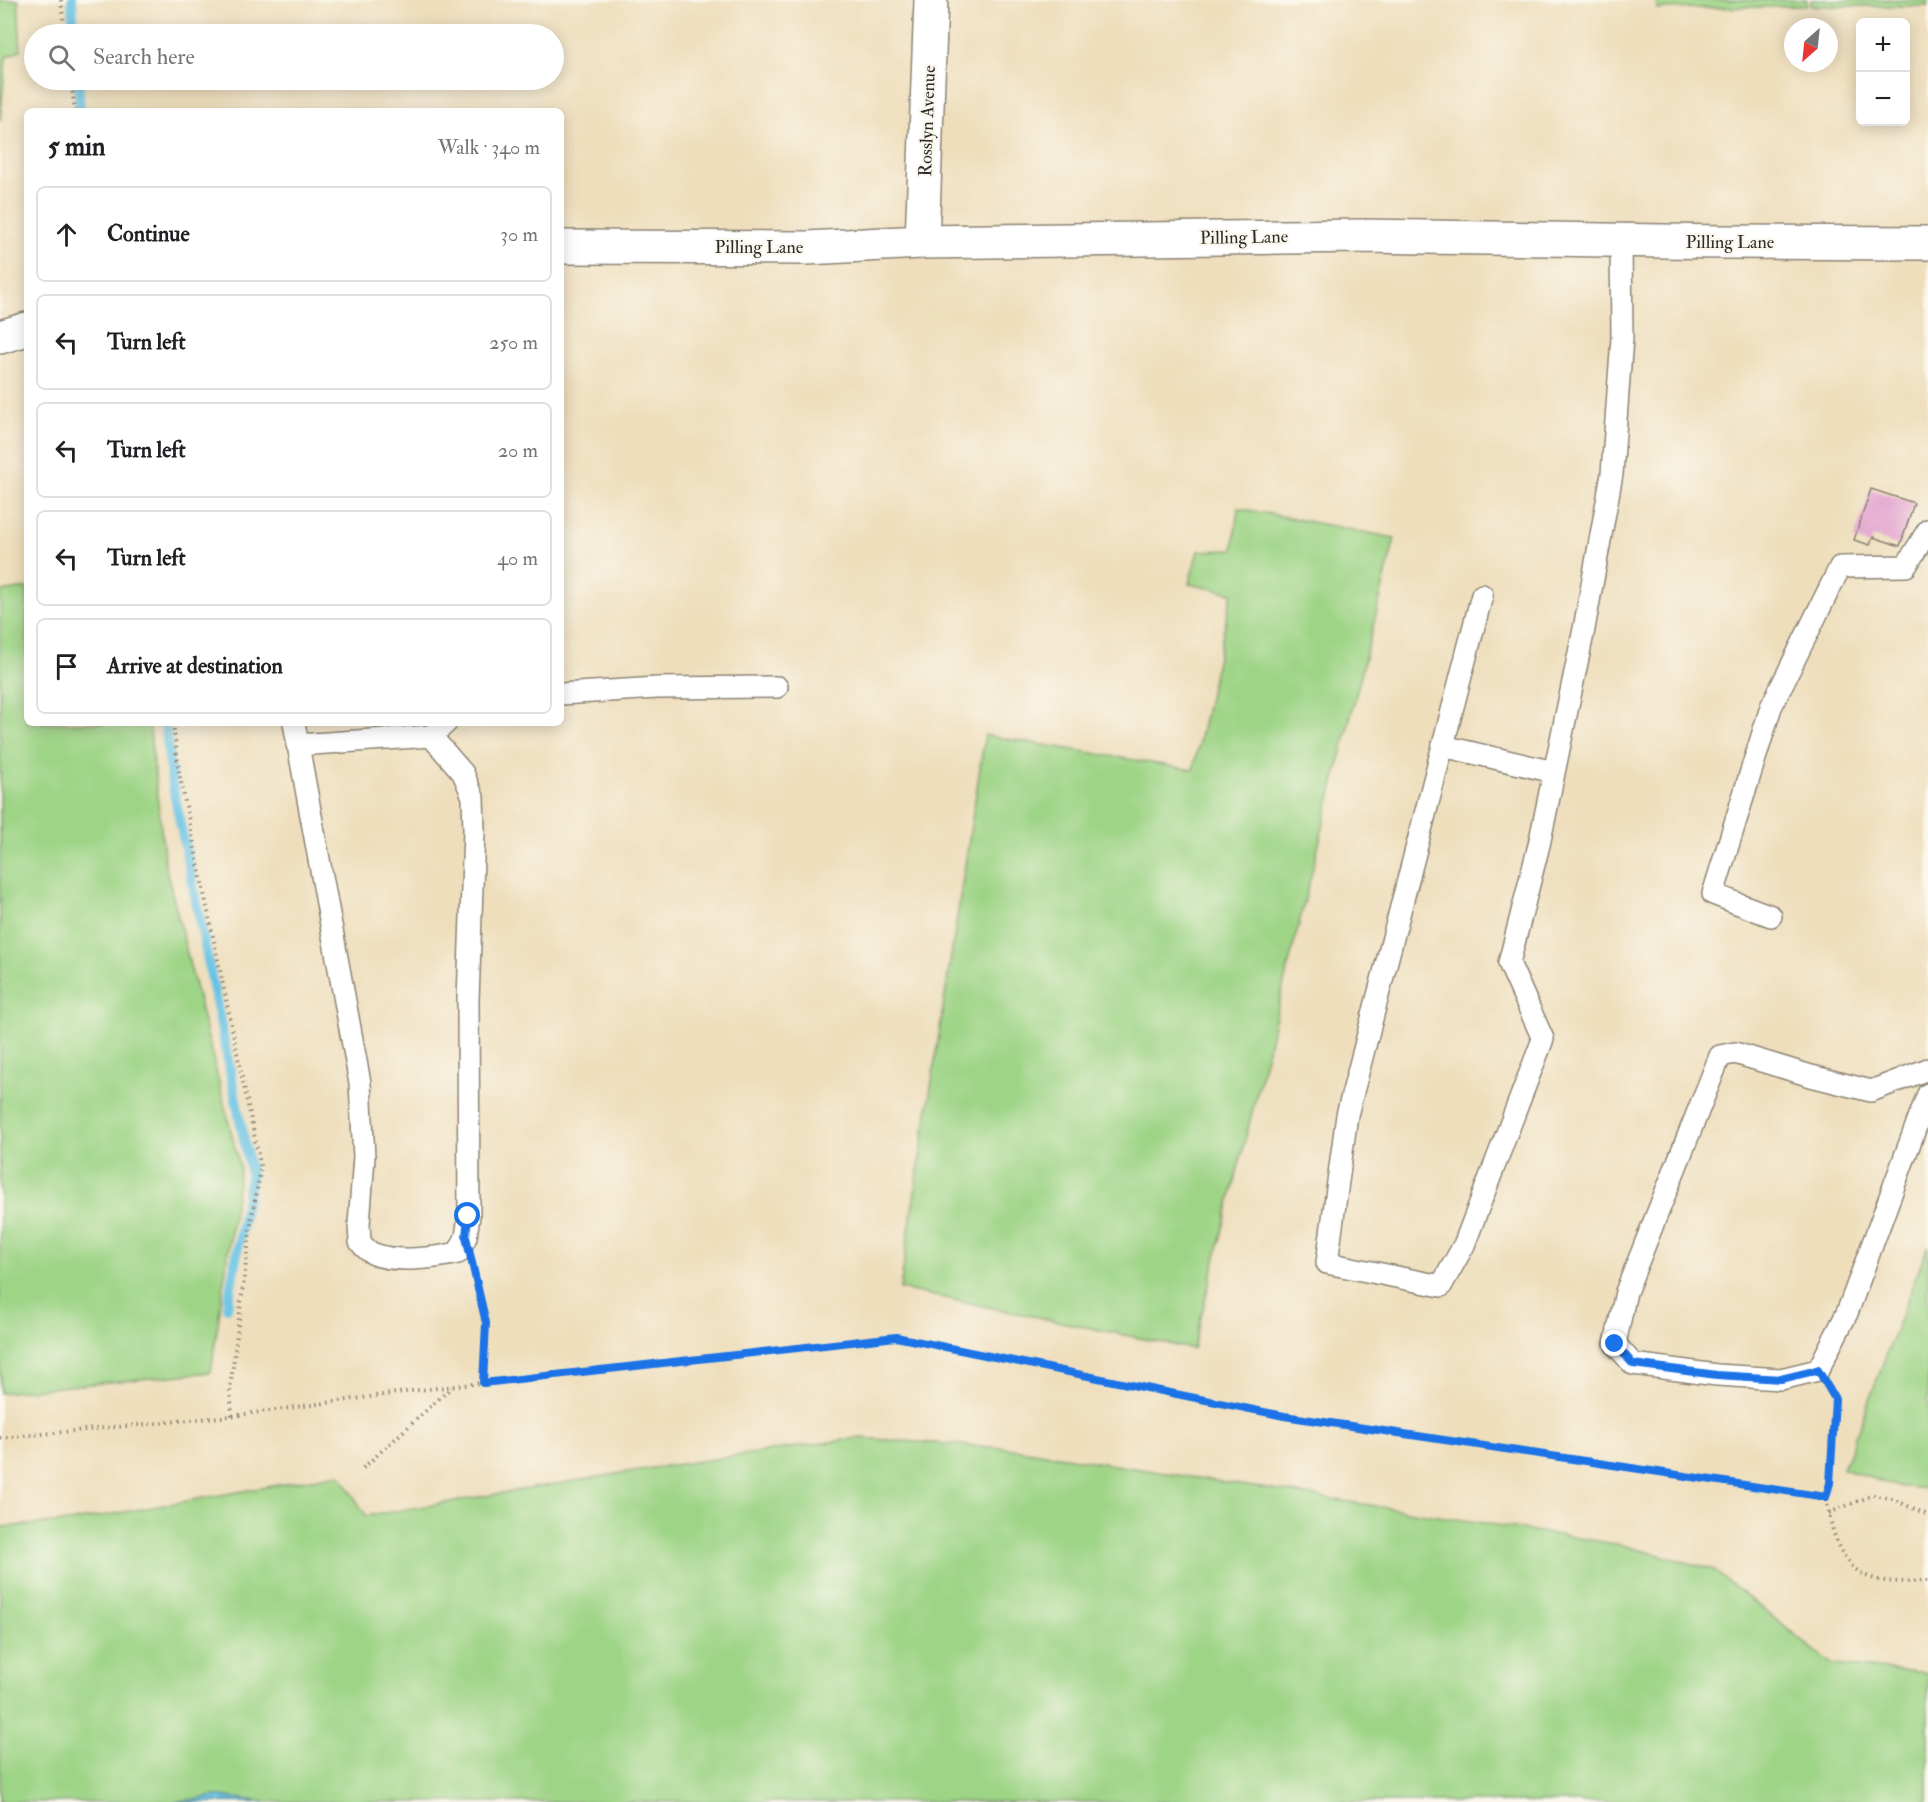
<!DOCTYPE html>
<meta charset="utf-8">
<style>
body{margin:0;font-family:"IM FELL Double Pica",serif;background:#f2f2f2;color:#202124}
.controls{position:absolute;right:18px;top:18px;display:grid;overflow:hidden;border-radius:9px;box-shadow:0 3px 15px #0003}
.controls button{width:54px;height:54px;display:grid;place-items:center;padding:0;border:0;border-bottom:2px solid #e0e0e0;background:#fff;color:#202124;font:30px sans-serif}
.compass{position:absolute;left:1784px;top:18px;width:54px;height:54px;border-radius:50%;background:#fff;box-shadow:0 3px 15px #0003;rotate:207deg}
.stop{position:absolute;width:18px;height:18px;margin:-14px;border:4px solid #1a73e8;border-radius:50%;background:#fff}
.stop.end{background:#1a73e8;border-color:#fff;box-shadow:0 2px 6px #0008}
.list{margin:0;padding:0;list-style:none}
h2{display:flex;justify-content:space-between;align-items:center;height:78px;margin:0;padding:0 24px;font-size:26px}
h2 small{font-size:20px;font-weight:400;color:#757577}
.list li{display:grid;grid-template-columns:39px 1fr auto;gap:18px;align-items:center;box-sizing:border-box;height:96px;margin:0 12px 12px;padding:0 12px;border:2px solid #e0e0e0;border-radius:9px}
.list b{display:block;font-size:22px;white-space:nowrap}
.list em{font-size:20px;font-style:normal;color:#757577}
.icon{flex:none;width:33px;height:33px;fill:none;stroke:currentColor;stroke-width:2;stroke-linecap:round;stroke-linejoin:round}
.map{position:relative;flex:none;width:1928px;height:1802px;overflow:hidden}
.search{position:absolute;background:#fff;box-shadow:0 3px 15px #0003;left:24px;top:24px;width:540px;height:66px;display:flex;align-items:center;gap:15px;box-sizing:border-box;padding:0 21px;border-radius:33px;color:#757577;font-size:22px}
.panel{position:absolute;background:#fff;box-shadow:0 3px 15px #0003;left:24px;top:108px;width:540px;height:618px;border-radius:9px}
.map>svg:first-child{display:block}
</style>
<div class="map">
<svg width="1928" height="1802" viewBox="0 0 1928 1802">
<rect width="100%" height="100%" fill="#fbf7ec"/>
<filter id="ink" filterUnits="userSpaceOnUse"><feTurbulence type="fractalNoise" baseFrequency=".0167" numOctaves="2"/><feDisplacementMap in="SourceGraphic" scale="12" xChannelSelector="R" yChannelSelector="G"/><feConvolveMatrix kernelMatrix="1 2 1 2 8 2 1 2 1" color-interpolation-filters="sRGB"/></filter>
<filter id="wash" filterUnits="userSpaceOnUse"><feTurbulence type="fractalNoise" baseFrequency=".008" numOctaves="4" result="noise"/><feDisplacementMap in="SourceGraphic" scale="24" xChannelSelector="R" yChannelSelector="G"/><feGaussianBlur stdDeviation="1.35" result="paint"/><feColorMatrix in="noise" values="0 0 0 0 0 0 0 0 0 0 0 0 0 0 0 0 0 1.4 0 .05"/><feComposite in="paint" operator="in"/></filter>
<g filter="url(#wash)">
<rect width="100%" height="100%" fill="#eedebc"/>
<path fill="#9ed486" stroke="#648058" stroke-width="1.5" d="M0,0H18L21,50L6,57L0,122Z
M1657,0H1807V6L1657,9Z
M1811,0H1928V6H1811Z
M1238,508L1395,538L1193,1349L900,1289L985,735L1193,770L1232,593L1189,584L1198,551L1233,550Z
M27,588V723H149L165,864L240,1168L211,1372L0,1393V592Z
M1928,1245V1489L1895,1486L1843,1469Z
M858,1438L1007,1448L1622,1545L1712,1569L1833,1665L1928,1673V1802H0V1527L68,1522L340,1474L366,1516L640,1470Z"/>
<path fill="#66c3e4" stroke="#487788" stroke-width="1.5" d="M217,1796L265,1802H173Z"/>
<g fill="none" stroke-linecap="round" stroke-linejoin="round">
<path stroke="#66c3e4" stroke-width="10" d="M72,0L74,34
M78,80L80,111
M165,723L171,777L251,1175L227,1308"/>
</g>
<g id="blocks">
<path fill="#e19dcd" d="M1871,489L1914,503L1900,546L1873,537L1870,545L1854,540Z"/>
</g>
</g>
<g filter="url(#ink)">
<use href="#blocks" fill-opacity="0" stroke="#8c8474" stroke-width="1.5"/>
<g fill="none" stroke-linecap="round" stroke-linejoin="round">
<defs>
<path id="lane" d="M1482,595L1347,1115L1327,1263L1441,1286L1464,1245L1543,1039L1509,963L1539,845L1584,629L1612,474L1622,338L1621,241
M561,694L657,688L777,687
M294,723L360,1083L364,1157L359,1224L360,1242C364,1247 369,1252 374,1254C396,1263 435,1258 458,1253L466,1237L469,1216L468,1000L474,831L473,797L463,773L431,736
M297,745L431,736L446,723
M1443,746L1554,772
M1771,916L1713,894L1771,707L1840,567L1906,566L1928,530
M1928,1069L1871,1091L1811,1076L1735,1053L1720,1056L1626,1292L1615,1344L1633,1364L1717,1375L1781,1379L1818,1370L1847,1313L1928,1094"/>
<path id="street" d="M922,242L931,0"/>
<path id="secondary" d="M561,247L807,248L922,242L1364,236L1722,242L1928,243
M0,337L27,329"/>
</defs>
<use href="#lane" stroke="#8c8474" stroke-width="24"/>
<use href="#street" stroke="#8c8474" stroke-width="36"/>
<use href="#secondary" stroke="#8c8474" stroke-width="36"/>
<path stroke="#8c8474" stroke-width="4" stroke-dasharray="1.5 4.5" stroke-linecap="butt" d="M61,0L65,34
M71,80L75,111
M173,723L179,772L261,1168L252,1216L230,1389L232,1416
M476,1275L486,1323L483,1383
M0,1438L232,1416L419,1390L896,1337L1284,1416L1826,1497C1831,1527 1838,1567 1872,1578C1890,1584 1910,1581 1928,1581
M363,1468L452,1387
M1826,1497L1830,1483L1835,1399L1833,1394
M1829,1513L1873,1495L1890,1498L1928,1515"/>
<use href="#lane" stroke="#fff" stroke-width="21"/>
<use href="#street" stroke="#fff" stroke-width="33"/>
<use href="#secondary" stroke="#fff" stroke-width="33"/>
</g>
</g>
<g fill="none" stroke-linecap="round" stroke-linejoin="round" filter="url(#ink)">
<path stroke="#1a73e8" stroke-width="8" d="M468,1216L466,1237L486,1323L483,1383L896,1337L1284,1416L1826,1497L1830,1483L1835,1399L1818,1370L1781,1379L1717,1375L1633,1364L1615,1344"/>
</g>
<g text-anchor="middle" stroke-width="4.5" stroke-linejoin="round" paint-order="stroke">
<g font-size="18" fill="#2b2b2b" stroke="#fbf7ec">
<text transform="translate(927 121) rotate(-88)" y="6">Rosslyn Avenue</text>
<text transform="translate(1244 237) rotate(-1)" y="6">Pilling Lane</text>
<text x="1730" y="248">Pilling Lane</text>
<text x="759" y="253">Pilling Lane</text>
</g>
</g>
</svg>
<div class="controls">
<button>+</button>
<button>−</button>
</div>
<svg class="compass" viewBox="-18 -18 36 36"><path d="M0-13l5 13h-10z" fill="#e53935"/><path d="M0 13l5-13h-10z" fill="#757577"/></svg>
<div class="stop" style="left:468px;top:1216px"></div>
<div class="stop end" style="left:1615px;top:1344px"></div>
<div class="search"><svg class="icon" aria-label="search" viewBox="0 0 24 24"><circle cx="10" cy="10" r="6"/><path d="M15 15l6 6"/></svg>Search here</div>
<section class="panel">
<h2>5 min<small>Walk · 340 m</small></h2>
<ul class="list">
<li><svg class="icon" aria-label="ahead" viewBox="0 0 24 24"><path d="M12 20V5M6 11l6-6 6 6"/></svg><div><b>Continue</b></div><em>30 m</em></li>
<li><svg class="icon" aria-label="left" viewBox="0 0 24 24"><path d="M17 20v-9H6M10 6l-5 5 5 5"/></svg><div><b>Turn left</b></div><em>250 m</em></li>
<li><svg class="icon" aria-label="left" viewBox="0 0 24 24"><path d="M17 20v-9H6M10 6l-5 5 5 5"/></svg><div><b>Turn left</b></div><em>20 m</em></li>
<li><svg class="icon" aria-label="left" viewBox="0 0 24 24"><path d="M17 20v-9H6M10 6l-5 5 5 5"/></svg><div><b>Turn left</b></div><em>40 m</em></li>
<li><svg class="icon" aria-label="arrive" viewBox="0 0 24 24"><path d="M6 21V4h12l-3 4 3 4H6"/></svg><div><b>Arrive at destination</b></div></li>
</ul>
</section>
</div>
